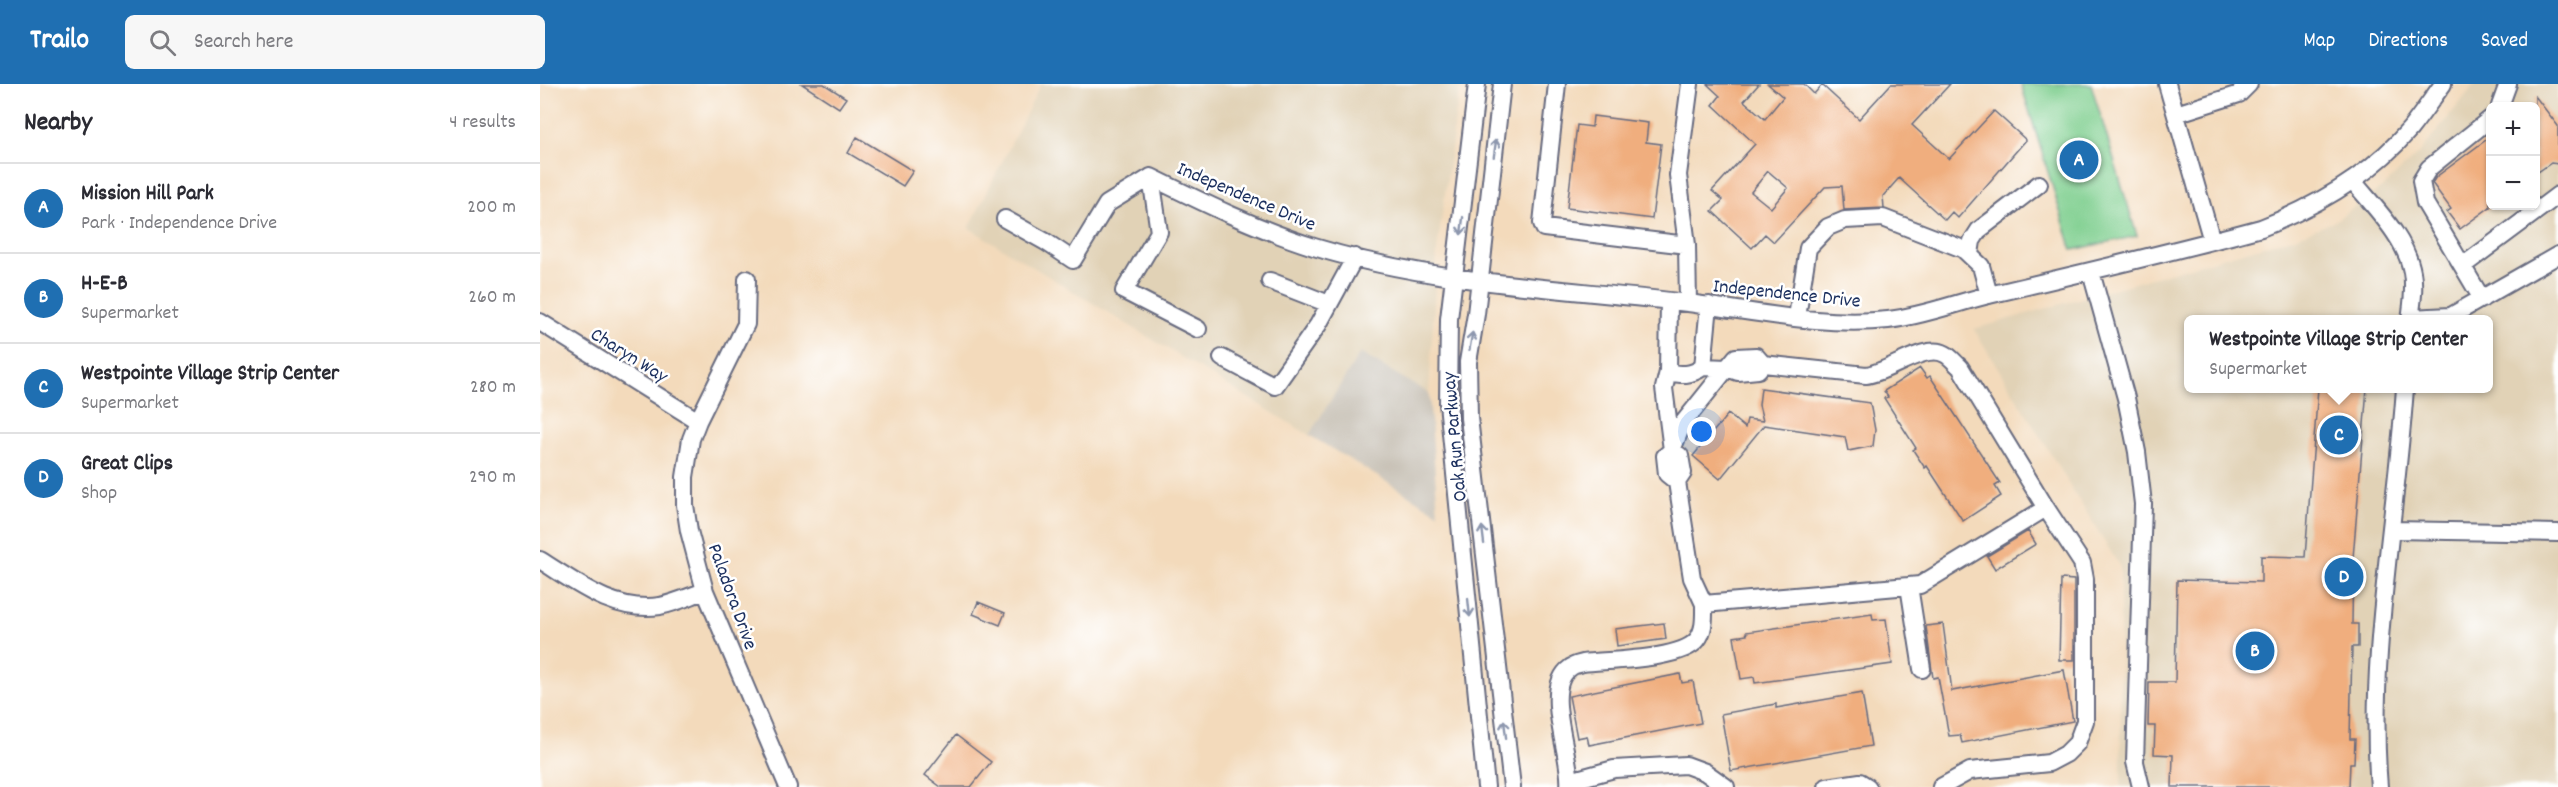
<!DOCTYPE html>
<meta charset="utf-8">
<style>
body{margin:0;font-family:Dekko,sans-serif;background:#f7f7f7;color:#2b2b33}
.controls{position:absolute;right:18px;top:18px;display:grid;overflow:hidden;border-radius:9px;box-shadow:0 2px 4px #0004}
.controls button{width:54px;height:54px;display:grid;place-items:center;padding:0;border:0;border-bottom:2px solid #e1e1e2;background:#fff;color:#2b2b33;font:30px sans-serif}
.you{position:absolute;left:1162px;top:348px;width:21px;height:21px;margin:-15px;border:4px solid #fff;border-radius:50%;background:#1a73e8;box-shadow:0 0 0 9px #1a73e833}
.badge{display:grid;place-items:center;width:39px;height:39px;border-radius:50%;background:#1f6fb2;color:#fff;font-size:20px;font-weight:700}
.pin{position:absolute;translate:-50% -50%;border:3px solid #fff;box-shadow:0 2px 6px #0006}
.popup{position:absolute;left:1644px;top:231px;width:309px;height:78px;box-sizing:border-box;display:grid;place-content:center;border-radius:9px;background:#fff;filter:drop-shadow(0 2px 4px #0005);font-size:20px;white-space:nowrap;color:#7c7c81}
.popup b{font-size:22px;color:#2b2b33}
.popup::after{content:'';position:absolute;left:50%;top:100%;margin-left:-12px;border:12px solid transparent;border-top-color:#fff}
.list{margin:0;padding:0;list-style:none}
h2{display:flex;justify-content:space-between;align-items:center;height:78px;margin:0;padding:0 24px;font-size:26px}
h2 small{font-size:20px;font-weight:400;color:#7c7c81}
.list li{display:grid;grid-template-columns:39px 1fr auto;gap:18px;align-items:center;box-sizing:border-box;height:90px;padding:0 24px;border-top:2px solid #e1e1e2}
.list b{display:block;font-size:22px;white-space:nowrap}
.list p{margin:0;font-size:20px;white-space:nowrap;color:#7c7c81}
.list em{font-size:20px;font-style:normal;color:#7c7c81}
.icon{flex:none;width:33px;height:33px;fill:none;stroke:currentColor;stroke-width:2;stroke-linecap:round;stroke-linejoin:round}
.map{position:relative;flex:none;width:2018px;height:703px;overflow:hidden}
header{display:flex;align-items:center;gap:36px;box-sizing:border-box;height:84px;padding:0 30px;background:#1f6fb2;color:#fff}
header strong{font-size:28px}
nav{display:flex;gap:33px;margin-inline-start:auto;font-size:21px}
.search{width:420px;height:54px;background:#f7f7f7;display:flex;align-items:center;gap:15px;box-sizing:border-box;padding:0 21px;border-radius:9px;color:#7c7c81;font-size:22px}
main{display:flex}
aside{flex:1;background:#fff}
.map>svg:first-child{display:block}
</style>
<header>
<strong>Trailo</strong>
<div class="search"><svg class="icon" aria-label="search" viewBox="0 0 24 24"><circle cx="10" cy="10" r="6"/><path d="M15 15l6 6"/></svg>Search here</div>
<nav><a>Map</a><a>Directions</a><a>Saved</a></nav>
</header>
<main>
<aside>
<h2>Nearby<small>4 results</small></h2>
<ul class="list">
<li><span class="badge">A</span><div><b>Mission Hill Park</b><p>Park · Independence Drive</p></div><em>200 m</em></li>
<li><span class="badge">B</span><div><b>H-E-B</b><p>Supermarket</p></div><em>260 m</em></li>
<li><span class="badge">C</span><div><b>Westpointe Village Strip Center</b><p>Supermarket</p></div><em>280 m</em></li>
<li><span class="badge">D</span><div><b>Great Clips</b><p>Shop</p></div><em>290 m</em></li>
</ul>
</aside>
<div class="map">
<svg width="2018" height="703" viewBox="0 0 2018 703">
<rect width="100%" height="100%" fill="#fff"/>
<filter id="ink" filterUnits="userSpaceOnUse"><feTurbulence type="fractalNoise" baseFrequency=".0167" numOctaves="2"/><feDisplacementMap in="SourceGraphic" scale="12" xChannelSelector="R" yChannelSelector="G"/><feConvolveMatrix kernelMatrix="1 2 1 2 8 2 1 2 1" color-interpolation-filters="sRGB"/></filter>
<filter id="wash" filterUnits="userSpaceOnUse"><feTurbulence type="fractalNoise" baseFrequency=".008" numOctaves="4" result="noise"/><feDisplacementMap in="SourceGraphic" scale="24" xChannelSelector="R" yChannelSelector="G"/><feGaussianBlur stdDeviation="1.35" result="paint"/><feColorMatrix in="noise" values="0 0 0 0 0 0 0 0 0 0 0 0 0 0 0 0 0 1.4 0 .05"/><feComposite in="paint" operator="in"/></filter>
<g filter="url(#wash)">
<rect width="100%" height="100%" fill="#f3dabb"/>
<path fill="#e1d2b6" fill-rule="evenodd" d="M501,0H920L897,167L889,309L820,269L769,351L429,144Z
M1935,0H2018V703H1581L1580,483L1434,245L1755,153L1793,138L1843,103L1882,66ZM1950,22H1996V122H1950ZM1649,236H1949V304H1649Z"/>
<path fill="#c9c3b8" d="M820,269L889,309L898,429L769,351Z"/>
<path fill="#7fcf8f" stroke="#4d7f76" stroke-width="1.5" d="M1481,0H1551L1597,152L1532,166Z"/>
<g id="blocks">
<path fill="#f0ae7e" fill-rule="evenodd" d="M262,0H284L306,14L299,24Z
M1167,0H1219L1204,17L1225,35L1243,13L1228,0H1264L1274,10L1282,1L1319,35L1351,0H1410L1372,41L1409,75L1454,27L1486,56L1418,134L1412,128L1405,136L1359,94L1343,112L1344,124L1304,126L1302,102L1285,103L1234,158L1225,150L1212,164L1172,127L1183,116L1172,107L1215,60L1173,21L1180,12ZM1228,87L1248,104L1231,124L1211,108Z
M1995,12L2018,42V80L2011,79L1995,90Z
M1053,32L1108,39L1106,58L1121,60L1112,135L1027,124L1037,41L1052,43Z
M317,53L373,87L363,102L308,69Z
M1950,53V123L1920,145L1907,128L1911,125L1892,99L1896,93Z
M1380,284L1387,294L1390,292L1460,399L1455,402L1461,412L1423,437L1387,382L1385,384L1373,366L1376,364L1344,314L1348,313L1344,307Z
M1221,304L1330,319L1335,346L1333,362L1308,367L1305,353L1224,341L1180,395L1153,372L1188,330L1205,344L1207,335L1223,337L1219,321Z
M1778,304H1827L1813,474L1812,540H1818V563H1812L1810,655H1815L1814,679H1810L1809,703H1632L1633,671L1614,670L1615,642H1608L1609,598H1635L1637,496L1721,498V472L1765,473Z
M1488,447L1496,460L1455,485L1447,472Z
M1521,495L1534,496V576H1519Z
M438,518L465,529L460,541L433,530Z
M1332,530L1333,536L1346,535L1352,580L1215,599L1214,593L1201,595L1194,553L1207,551L1206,548Z
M1124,539L1126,555L1077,562L1075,545Z
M1403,540L1412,607L1524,586L1533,637L1422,659L1420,651L1409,652L1398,593L1393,594L1386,542Z
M1140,590L1142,599L1153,597L1161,639L1049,661L1047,652L1037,654L1029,612Z
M1322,609L1331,662L1191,687L1181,630L1236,620V624Z
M416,651L451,678L431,703H401L385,691Z"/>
</g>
</g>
<g filter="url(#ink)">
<use href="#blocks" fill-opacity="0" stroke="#676b7f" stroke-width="1.5"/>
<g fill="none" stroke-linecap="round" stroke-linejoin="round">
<defs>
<path id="minor" d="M937,0L909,235L908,319L946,703
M962,0L936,230L928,278L929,334L972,703
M1017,0L1002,139L1004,144L1147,161
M1627,0L1672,157
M1960,22L1968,0
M1636,30L1699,10L1709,0
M611,93C664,119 717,145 774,163C895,200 1023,204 1148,219C1213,227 1282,243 1348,236C1384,232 1418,218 1453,210C1543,189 1632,168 1721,144C1777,122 1830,92 1870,45C1882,30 1892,15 1903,0
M611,93L619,148L584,207L658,245
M1813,97C1834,123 1866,154 1872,188C1875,204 1872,220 1870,236
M465,135L506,158L533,176L567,120L611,93
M1430,170L1432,157L1439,146L1499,100
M1924,181L2018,111
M1551,188L1586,314L1597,368L1603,420L1595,678L1601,703
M207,195L206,240L158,337L151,355L145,393V421L149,447L165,507L248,703
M730,197L789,220
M1942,215L1885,119L1881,97L1889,84L1950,35
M1129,217L1128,288C1142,291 1150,292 1163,283L1169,221
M1148,219L1147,161L1138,91L1150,0
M1257,233L1268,164L1288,143L1305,136L1343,134L1423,165L1441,182L1449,211
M1870,234L1911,232L2018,171
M0,238L158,337
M1216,272L1223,280L1218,286L1198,288L1187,284L1196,273Z
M682,274L735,302L778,241L815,173
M1128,288L1124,304L1132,366L1143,339L1187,284L1163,283
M1137,398L1127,390L1125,372L1132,366L1140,372L1143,389L1137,398L1152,494L1164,520L1380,501L1506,424L1420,283C1415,279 1411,273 1405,270C1384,259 1348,289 1326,291L1223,280
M1852,446L2018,449
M0,476C37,499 74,529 120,522C135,519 150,512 165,507
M1369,502L1382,585
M1030,697L1074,685L1146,681L1165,688L1186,703
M1029,703C1033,673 1001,605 1030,584C1033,581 1039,580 1043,579C1069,576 1141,576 1157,556C1165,546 1164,533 1164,520
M1287,703L1320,698L1328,703
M1401,703L1430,687L1509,679L1526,670L1537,659L1545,637V495L1542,479L1506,424
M1839,703C1828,571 1856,436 1865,304"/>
</defs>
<use href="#minor" stroke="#676b7f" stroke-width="20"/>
<use href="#minor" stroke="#fff" stroke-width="16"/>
</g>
<defs><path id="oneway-shaft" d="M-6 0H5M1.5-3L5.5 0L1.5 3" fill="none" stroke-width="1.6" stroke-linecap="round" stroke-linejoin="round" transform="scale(1.5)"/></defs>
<g stroke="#8d97ae">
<use href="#oneway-shaft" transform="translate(955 64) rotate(-82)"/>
<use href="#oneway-shaft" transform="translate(922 142) rotate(97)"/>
<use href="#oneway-shaft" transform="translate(931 257) rotate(-80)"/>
<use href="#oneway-shaft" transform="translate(943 451) rotate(-97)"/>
<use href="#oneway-shaft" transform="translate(929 524) rotate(84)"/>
<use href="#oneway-shaft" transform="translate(965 645) rotate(-97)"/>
</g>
</g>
<g text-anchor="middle" stroke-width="5" stroke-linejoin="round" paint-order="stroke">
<g font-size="20" fill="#1b2f5e" stroke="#fff">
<text transform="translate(707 111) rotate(23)" y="7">Independence Drive</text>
<text transform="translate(1247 208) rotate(6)" y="7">Independence Drive</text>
<text transform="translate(90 270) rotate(32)" y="7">Charyn Way</text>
<text transform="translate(913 353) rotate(-95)" y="7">Oak Run Parkway</text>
<text transform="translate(194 512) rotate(70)" y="7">Paladora Drive</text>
</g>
</g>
</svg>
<div class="controls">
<button>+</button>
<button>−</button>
</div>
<div class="you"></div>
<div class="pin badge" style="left:1539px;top:76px">A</div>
<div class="pin badge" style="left:1715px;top:567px">B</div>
<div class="pin badge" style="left:1799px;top:351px">C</div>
<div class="popup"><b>Westpointe Village Strip Center</b>Supermarket</div>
<div class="pin badge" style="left:1804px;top:493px">D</div>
</div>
</main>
